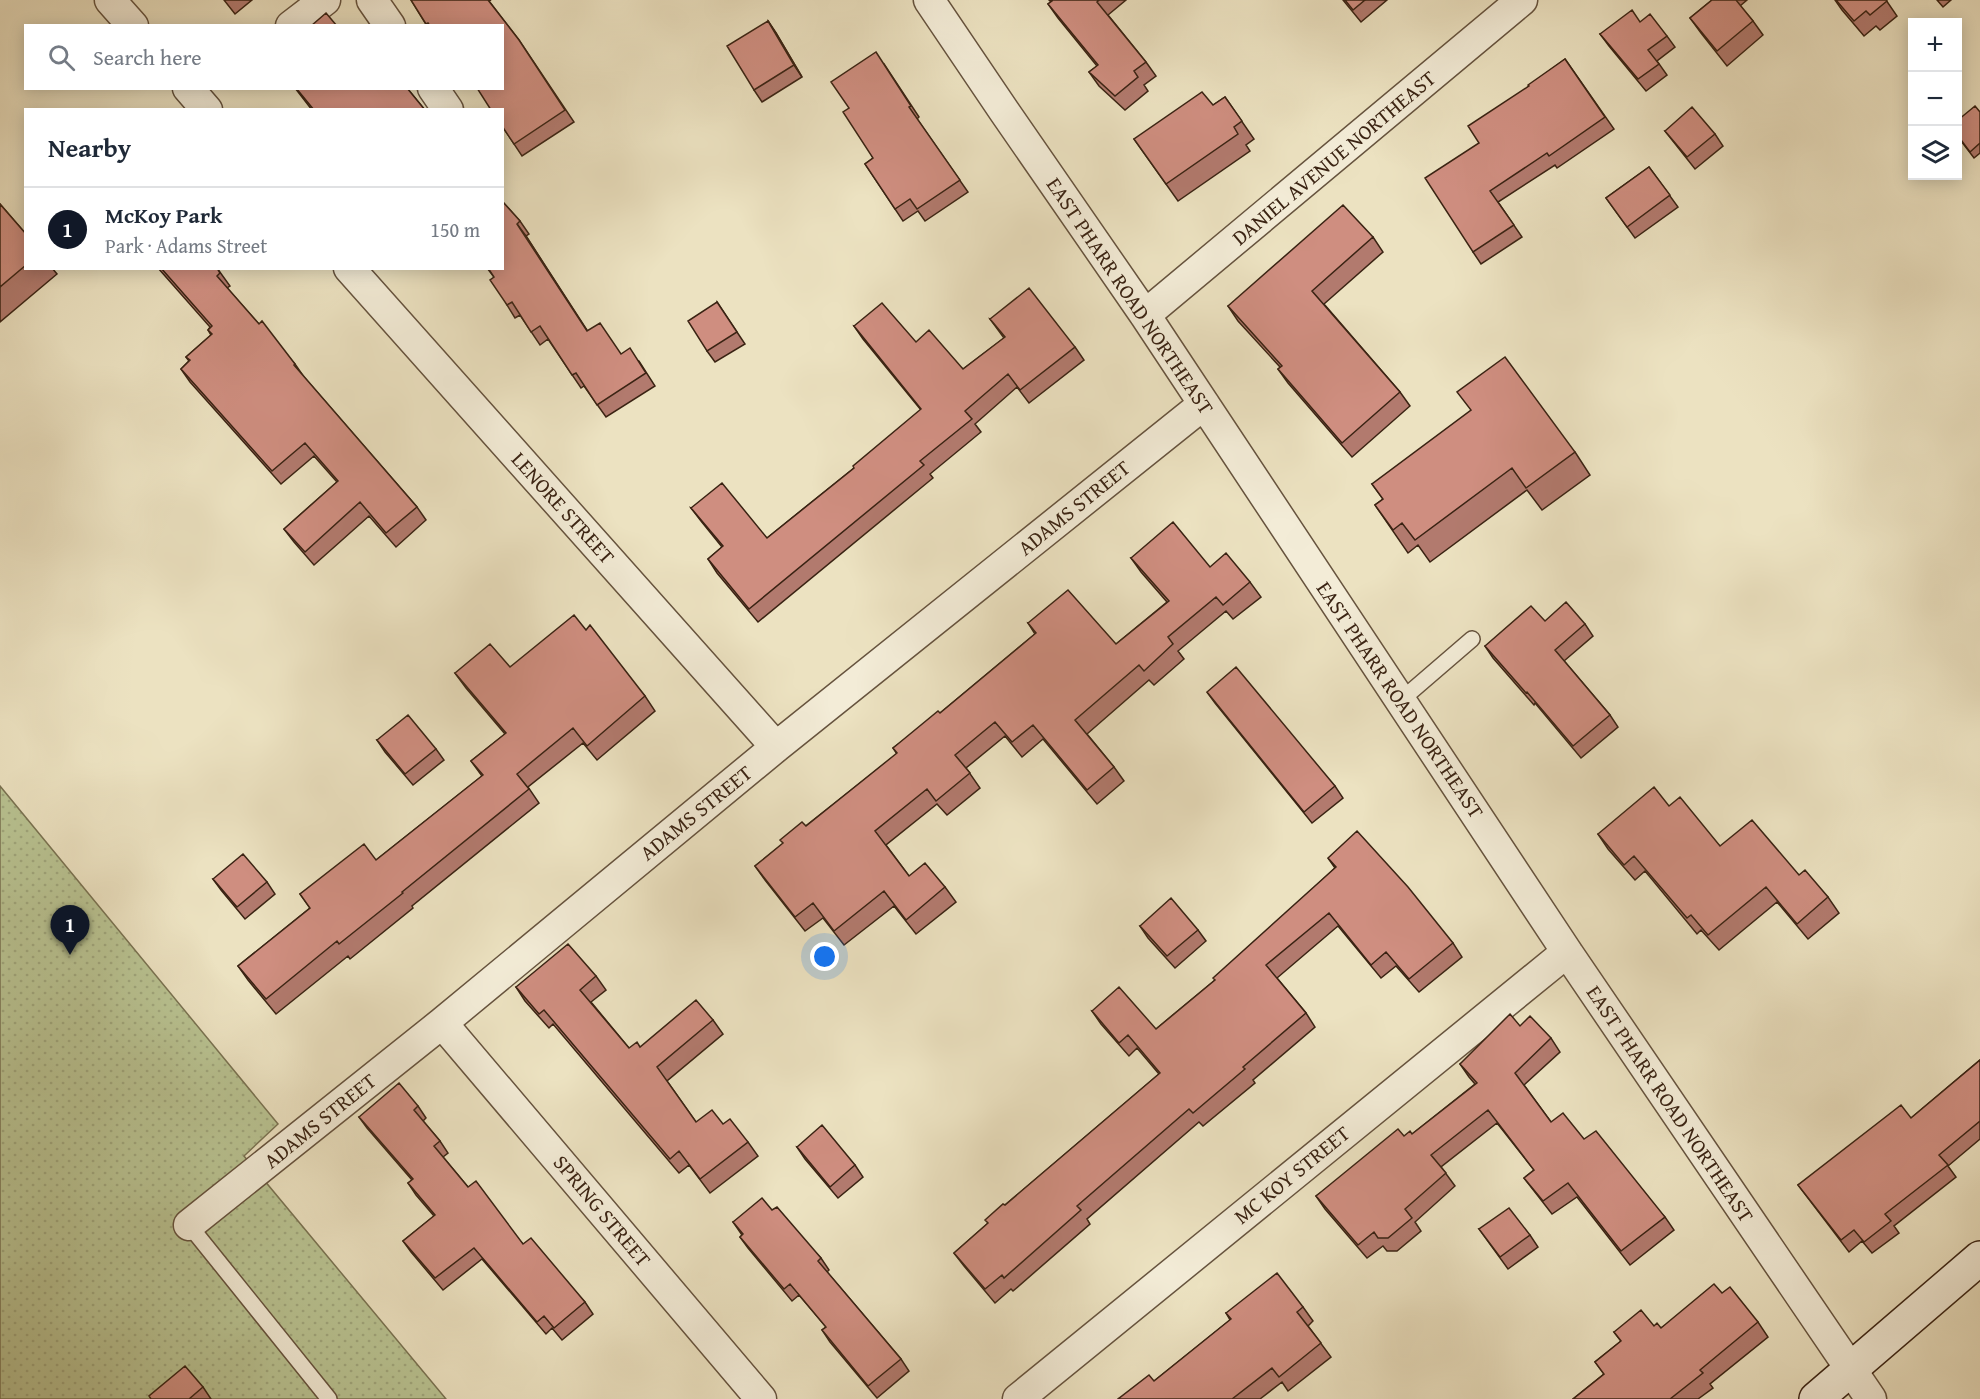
<!DOCTYPE html>
<meta charset="utf-8">
<style>
body{margin:0;font-family:"Gentium Book Plus",serif;background:#f2f2f3;color:#1f2937}
.controls{position:absolute;right:18px;top:18px;display:grid;overflow:hidden;border-radius:0px;box-shadow:0 3px 15px #0003}
.controls button{width:54px;height:54px;display:grid;place-items:center;padding:0;border:0;border-bottom:2px solid #e0e1e3;background:#fff;color:#1f2937;font:30px sans-serif}
.you{position:absolute;left:825px;top:957px;width:21px;height:21px;margin:-15px;border:4px solid #fff;border-radius:50%;background:#1a73e8;box-shadow:0 0 0 9px #1a73e833}
.badge{display:grid;place-items:center;width:39px;height:39px;border-radius:50%;background:#111827;color:#fff;font-size:20px;font-weight:700}
.pin{position:absolute;translate:-50% -50px;filter:drop-shadow(0 2px 3px #0008)}
.pin::after{content:'';position:absolute;top:32px;width:21px;height:18px;background:inherit;clip-path:polygon(0 0,100% 0,50% 100%)}
.list{margin:0;padding:0;list-style:none}
h2{display:flex;justify-content:space-between;align-items:center;height:78px;margin:0;padding:0 24px;font-size:26px}
h2 small{font-size:20px;font-weight:400;color:#747a83}
.list li{display:grid;grid-template-columns:39px 1fr auto;gap:18px;align-items:center;box-sizing:border-box;height:84px;padding:0 24px;border-top:2px solid #e0e1e3}
.list b{display:block;font-size:22px;white-space:nowrap}
.list p{margin:0;font-size:20px;white-space:nowrap;color:#747a83}
.list em{font-size:20px;font-style:normal;color:#747a83}
.icon{flex:none;width:33px;height:33px;fill:none;stroke:currentColor;stroke-width:2;stroke-linecap:round;stroke-linejoin:round}
.map{position:relative;flex:none;width:1980px;height:1399px;overflow:hidden}
.search{position:absolute;background:#fff;box-shadow:0 3px 15px #0003;left:24px;top:24px;width:480px;height:66px;display:flex;align-items:center;gap:15px;box-sizing:border-box;padding:0 21px;border-radius:0px;color:#747a83;font-size:22px}
.panel{position:absolute;background:#fff;box-shadow:0 3px 15px #0003;left:24px;top:108px;width:480px;height:162px;border-radius:0px}
.map>svg:first-child{display:block}
</style>
<div class="map">
<svg width="1980" height="1399" viewBox="0 0 1980 1399">
<defs>
<pattern id="grass-dots" width="8" height="8" patternUnits="userSpaceOnUse" patternTransform="scale(1.5)"><rect width="8" height="8" fill="#b9c392"/><path d="M2 2h.1M6 6h.1" fill="none" stroke="#a0a77d" stroke-width="1.8" stroke-linecap="round"/></pattern>
</defs>
<rect width="100%" height="100%" fill="#ece2c1"/>
<filter id="stains"><feTurbulence type="fractalNoise" baseFrequency=".00333" numOctaves="4"/><feColorMatrix values="0 0 0 0 .2 0 0 0 0 .09 0 0 0 0 .02 0 0 0 .5 -.17"/></filter>
<radialGradient id="worn" r=".72"><stop offset=".6" stop-color="#630" stop-opacity="0"/><stop offset="1" stop-color="#630" stop-opacity=".3"/></radialGradient>
<path fill="url(#grass-dots)" stroke="#7a7352" stroke-width="1.5" d="M0,786L278,1124L244,1156L446,1399H0Z"/>
<g fill="none" stroke-linecap="round" stroke-linejoin="round">
<defs>
<path id="lane" d="M1400,701L1472,639
M189,1225L329,1399"/>
<path id="street" d="M110,0L133,26
M372,0L390,26
M929,0L1004,111L1145,315L1567,952L1871,1399
M291,26L325,0
M188,88L207,110
M433,88L448,110
M349,268L776,747
M1145,315L1522,0
M442,1023L761,1399
M189,1225L442,1023L776,747L1204,404
M1018,1399L1567,952"/>
<path id="secondary" d="M1816,1399L1980,1258"/>
</defs>
<use href="#lane" stroke="#66533e" stroke-width="18"/>
<use href="#street" stroke="#66533e" stroke-width="33"/>
<use href="#secondary" stroke="#3a2313" stroke-width="36"/>
<use href="#lane" stroke="#f3ecd7" stroke-width="15"/>
<use href="#street" stroke="#f3ecd7" stroke-width="30"/>
<use href="#secondary" stroke="#f3ecd7" stroke-width="33"/>
</g>
<path fill="#b27a6e" stroke="#3a2313" stroke-width="1.5" d="M224,0H252L235,14Z
M411,0H491L489,1L519,40L574,122L522,156L502,126V26H427Z
M1049,0H1126L1108,15L1146,62L1156,76L1144,85L1148,91L1125,110L1099,86L1089,72L1097,66L1058,18L1048,4L1051,2Z
M1343,0H1387L1361,22Z
M1712,0H1747L1740,6L1753,21L1763,35L1727,66L1701,33L1690,18Z
M1835,0H1886L1897,16L1880,30L1876,26L1864,36L1842,10Z
M1937,0H1951L1943,7Z
M768,21L776,33L802,77L762,102L754,90Z
M1640,22L1667,36L1675,47L1657,61L1667,75L1646,91L1609,46L1600,34Z
M1565,59L1614,129L1557,168L1555,165L1498,202L1522,237L1481,264L1473,252L1479,143L1529,86Z
M884,64L919,117L917,119L968,192L925,221L918,211L903,221L865,164L873,158L849,108Z
M295,88H407L425,110H312Z
M1225,97L1254,139L1246,145L1250,151L1178,201L1134,139L1213,105Z
M1980,112V153L1974,158L1958,137V120Z
M1665,131L1715,134L1723,146L1695,169Z
M1649,167L1678,207L1635,238L1606,198Z
M502,201L520,221L529,234L526,236L587,331L621,354L639,361L655,386L606,417L584,386L581,388L548,339L540,345L520,315L515,318L507,305L494,277L487,268H502Z
M0,204L26,234V268H52L57,274L0,322Z
M1373,237L1383,252L1324,304L1400,392L1410,406L1352,457L1288,383L1278,369L1280,367L1238,321L1228,306Z
M158,268H217L230,286L227,288L259,324L295,364L304,377L417,507L426,520L396,547L369,516L314,565L294,542L284,529L337,482L314,456L281,484L190,382L181,369L189,361L186,357L211,335L208,330L210,327Z
M717,302L745,344L715,362L707,351Z
M990,319L1075,347L1084,360L1029,403L1017,387L975,424L981,432L930,474L933,478L758,622L717,573L708,559L722,547L701,521L691,508L767,538L854,468L921,410L863,339L854,326L916,342L963,369L1004,338Z
M1575,452L1590,475L1542,510L1527,490L1430,562L1418,545L1408,553L1375,505L1383,499L1372,484Z
M1131,558L1210,567L1250,582L1261,597L1233,619L1226,611L1178,651L1184,659L1154,685L1149,680L1087,734L1114,767L1124,781L1097,804L1043,739L1022,757L1005,736L966,768L980,788L947,815L937,804L886,845L909,876L945,887L956,902L916,934L894,906L844,945L823,918L805,931L765,880L755,866L897,754L893,748L940,713L1035,634L1028,623L1116,644L1167,602L1141,572Z
M1545,621L1585,624L1593,636L1564,661L1610,715L1618,727L1581,758L1535,703L1534,705L1493,658L1485,646Z
M586,630L645,696L655,711L597,760L583,743L528,787L539,803L412,906L413,908L350,959L348,956L276,1014L248,980L238,966L310,908L300,894L376,860L482,776L471,761L505,734L466,688L455,673L510,667Z
M1207,692L1335,786L1343,798L1312,823L1215,703Z
M377,740L436,749L444,760L413,785L385,752Z
M1669,806L1720,846L1799,875L1828,897L1839,913L1808,939L1777,902L1719,950L1701,930L1697,934L1645,871L1635,880L1608,849L1598,834Z
M1328,858L1453,943L1462,957L1419,992L1396,966L1381,978L1338,926L1277,978L1306,1013L1315,1027L1253,1080L1255,1083L1203,1126L1199,1122L1087,1219L1090,1224L1013,1291L1011,1289L995,1303L964,1266L954,1253L987,1224L1005,1205L1159,1074L1137,1048L1129,1056L1101,1024L1092,1011L1156,1029L1215,980L1335,868Z
M213,879L267,882L275,894L245,919L221,890Z
M1140,926L1198,930L1206,941L1175,968L1148,938Z
M596,976L606,990L591,1002L629,1048L640,1047L713,1020L723,1034L667,1081L696,1122L723,1124L748,1142L758,1156L710,1193L689,1165L679,1173L553,1024L549,1028L525,1001L516,987Z
M1520,1026L1551,1038L1560,1052L1524,1085L1551,1122L1584,1139L1665,1217L1674,1230L1630,1265L1577,1197L1552,1214L1524,1178L1534,1170L1497,1123L1441,1167L1455,1186L1415,1222L1421,1231L1397,1251H1387L1383,1246L1367,1258L1325,1209L1316,1196L1404,1136L1412,1134L1475,1084L1469,1077L1460,1064Z
M1980,1060V1139L1948,1166L1956,1177L1894,1226L1899,1233L1872,1253L1862,1241L1849,1252L1798,1185L1911,1118Z
M418,1106L426,1118L423,1121L440,1141L448,1153L443,1157L468,1187L523,1244L585,1302L593,1314L562,1340L552,1328L546,1334L482,1259L443,1290L411,1252L403,1241L434,1216L416,1195L408,1183L412,1180L367,1128L359,1117Z
M797,1147L855,1165L863,1177L838,1198L805,1159Z
M772,1210L821,1258L829,1270L827,1272L901,1359L909,1371L877,1398L830,1342L822,1330L826,1327L799,1295L792,1301L748,1248L740,1237L742,1235L733,1222Z
M1479,1229L1530,1235L1538,1247L1508,1269Z
M1722,1293L1758,1322L1768,1337L1710,1384L1713,1388L1698,1399H1573L1604,1374L1595,1362L1621,1341L1614,1332L1654,1326L1661,1328Z
M1303,1307L1313,1321L1308,1326L1331,1357L1288,1391L1282,1382L1260,1399H1118L1154,1381L1230,1320L1226,1313Z
M203,1387L211,1399H151Z"/>
<path fill="#91635a" stroke="#3a2313" stroke-width="1.5" d="M768,21L776,33L802,77L794,65Z
M517,224L526,236L596,344L587,331Z"/>
<path fill="#cf8e80" stroke="#3a2313" stroke-width="1.5" d="M411,0H488L519,40L565,110L514,144L502,126V110H491L477,88H502V26H430L428,23L426,24Z
M1051,0H1099L1097,2L1146,62L1134,71L1138,77L1115,96L1089,72L1098,65L1048,4L1052,1Z
M1345,0H1365L1353,10Z
M1712,0H1736L1753,21L1717,51L1690,18Z
M1836,0H1886L1887,1L1870,15L1866,11L1854,21Z
M1632,10L1640,22L1650,14L1667,36L1648,50L1659,64L1638,79L1600,34Z
M326,13L337,26H311Z
M768,21L794,65L754,90L727,46Z
M876,52L911,106L909,107L960,180L917,209L910,199L895,209L865,164L873,158L843,112L849,108L831,82Z
M1565,59L1605,117L1549,156L1547,153L1490,191L1514,225L1473,252L1425,178L1479,143L1468,126L1529,86L1528,85Z
M296,88H407L425,110H314Z
M1202,92L1213,105L1225,97L1242,121L1234,127L1238,134L1166,184L1134,139Z
M1975,106L1980,112V143L1970,152L1958,136V120Z
M1692,107L1715,134L1687,157L1665,131Z
M1649,167L1670,195L1627,227L1606,198Z
M502,201L520,221L517,224L587,331L600,323L621,354L630,348L646,373L597,405L576,373L572,375L540,326L531,332L512,302L507,305L490,280L494,277L488,268H502Z
M0,204L26,234V265L0,287Z
M1343,205L1373,237L1312,291L1400,392L1342,443L1278,369L1282,366L1228,306Z
M161,268H217L220,273L217,276L259,324L262,321L295,364L294,365L417,507L386,533L360,502L305,552L284,529L338,481L305,443L272,471L181,369L190,360L186,357L212,334L208,330L212,326Z
M1029,288L1075,347L1020,390L1008,374L965,411L972,419L920,461L924,465L749,609L708,559L723,546L691,508L722,483L767,538L854,468L853,466L921,409L854,326L882,303L916,342L929,330L963,369L1005,337L990,319Z
M717,302L737,332L707,351L688,321Z
M1505,357L1575,452L1526,488L1512,468L1415,540L1402,523L1393,530L1375,505L1383,499L1372,484L1471,410L1457,392Z
M1173,522L1210,567L1226,553L1250,582L1223,605L1216,597L1168,637L1173,644L1144,671L1139,665L1075,720L1114,767L1087,790L1033,725L1012,742L995,722L955,755L970,773L936,801L927,789L875,831L909,876L925,863L945,887L906,920L884,891L834,931L813,903L795,917L755,866L783,843L780,840L802,822L806,826L897,753L893,748L938,711L940,713L1036,633L1028,623L1068,590L1116,644L1169,601L1131,558Z
M1566,602L1585,624L1555,650L1610,715L1573,746L1527,692L1526,693L1485,646L1531,606L1545,621Z
M574,615L586,630L590,625L645,696L587,746L573,728L517,774L529,789L402,892L403,893L339,944L337,941L266,999L238,966L310,908L300,894L364,844L376,860L483,775L471,761L506,733L455,673L490,644L510,667Z
M1236,667L1335,786L1304,812L1207,692Z
M408,715L436,749L405,774L377,740Z
M1654,787L1669,806L1680,797L1720,846L1752,820L1799,875L1805,870L1828,897L1797,924L1766,887L1708,935L1691,915L1687,918L1634,856L1624,865L1598,834Z
M1357,831L1408,887L1453,943L1409,979L1386,952L1371,965L1329,913L1266,965L1306,1013L1243,1067L1245,1069L1193,1113L1189,1109L1077,1206L1081,1210L1004,1278L1002,1275L985,1289L954,1253L988,1223L985,1220L1003,1204L1005,1205L1160,1073L1128,1035L1119,1043L1092,1011L1119,987L1156,1029L1215,980L1213,978L1336,867L1328,858Z
M243,854L267,882L237,907L213,879Z
M1171,898L1198,930L1167,956L1140,926Z
M568,944L596,976L580,990L629,1048L637,1042L640,1047L696,1000L713,1020L657,1067L696,1122L712,1110L723,1124L730,1119L748,1142L700,1179L679,1151L670,1159L544,1010L539,1014L516,987Z
M1510,1014L1520,1026L1530,1016L1551,1038L1515,1073L1551,1122L1563,1113L1584,1139L1596,1131L1665,1217L1621,1251L1568,1183L1543,1201L1524,1178L1534,1170L1488,1110L1431,1155L1446,1173L1405,1209L1412,1218L1388,1238H1378L1374,1232L1358,1245L1316,1196L1398,1129L1404,1136L1410,1131L1412,1134L1477,1083L1460,1064Z
M1980,1060V1121L1939,1155L1948,1165L1885,1214L1891,1221L1864,1242L1854,1230L1841,1240L1798,1185L1901,1105L1911,1118Z
M399,1083L418,1106L414,1110L440,1141L434,1146L468,1187L476,1181L523,1244L531,1238L585,1302L554,1328L544,1316L537,1322L474,1248L435,1278L403,1241L435,1215L408,1183L413,1179L359,1117Z
M822,1125L855,1165L830,1187L797,1147Z
M762,1198L772,1210L777,1207L821,1258L818,1261L901,1359L868,1386L822,1330L826,1327L790,1284L784,1289L740,1237L743,1234L733,1222Z
M1509,1208L1530,1235L1500,1257L1479,1229Z
M1277,1273L1303,1307L1297,1312L1321,1343L1279,1377L1272,1368L1232,1399H1118L1149,1375L1154,1381L1231,1319L1226,1313Z
M1714,1284L1722,1293L1730,1287L1758,1322L1700,1370L1703,1373L1670,1399H1573L1604,1374L1595,1362L1621,1341L1614,1332L1641,1310L1654,1326L1657,1323L1661,1328Z
M185,1366L203,1387L189,1399H151L149,1396Z"/>
<g text-anchor="middle" stroke-width="4.5" stroke-linejoin="round" paint-order="stroke">
<g font-size="21" fill="#3a2313" stroke="#f3ecd7">
<text transform="translate(1334 158) rotate(-40)" y="7">DANIEL AVENUE NORTHEAST</text>
<text transform="translate(1130 296) rotate(56)" y="7">EAST PHARR ROAD NORTHEAST</text>
<text transform="translate(563 508) rotate(48)" y="7">LENORE STREET</text>
<text transform="translate(1074 508) rotate(-39)" y="7">ADAMS STREET</text>
<text transform="translate(1400 700) rotate(56)" y="7">EAST PHARR ROAD NORTHEAST</text>
<text transform="translate(696 813) rotate(-39)" y="7">ADAMS STREET</text>
<text transform="translate(1670 1104) rotate(56)" y="7">EAST PHARR ROAD NORTHEAST</text>
<text transform="translate(320 1121) rotate(-39)" y="7">ADAMS STREET</text>
<text transform="translate(1292 1175) rotate(-39)" y="7">MC KOY STREET</text>
<text transform="translate(602 1211) rotate(50)" y="7">SPRING STREET</text>
</g>
</g>
<rect width="100%" height="100%" filter="url(#stains)"/>
<rect width="100%" height="100%" fill="url(#worn)"/>
</svg>
<div class="controls">
<button>+</button>
<button>−</button>
<button><svg class="icon" aria-label="layers" viewBox="0 0 24 24"><path d="M12 4l9 5-9 5-9-5zM3 14l9 5 9-5"/></svg></button>
</div>
<div class="you"></div>
<div class="pin badge" style="left:70px;top:955px">1</div>
<div class="search"><svg class="icon" aria-label="search" viewBox="0 0 24 24"><circle cx="10" cy="10" r="6"/><path d="M15 15l6 6"/></svg>Search here</div>
<section class="panel">
<h2>Nearby<small></small></h2>
<ul class="list">
<li><span class="badge">1</span><div><b>McKoy Park</b><p>Park · Adams Street</p></div><em>150 m</em></li>
</ul>
</section>
</div>
